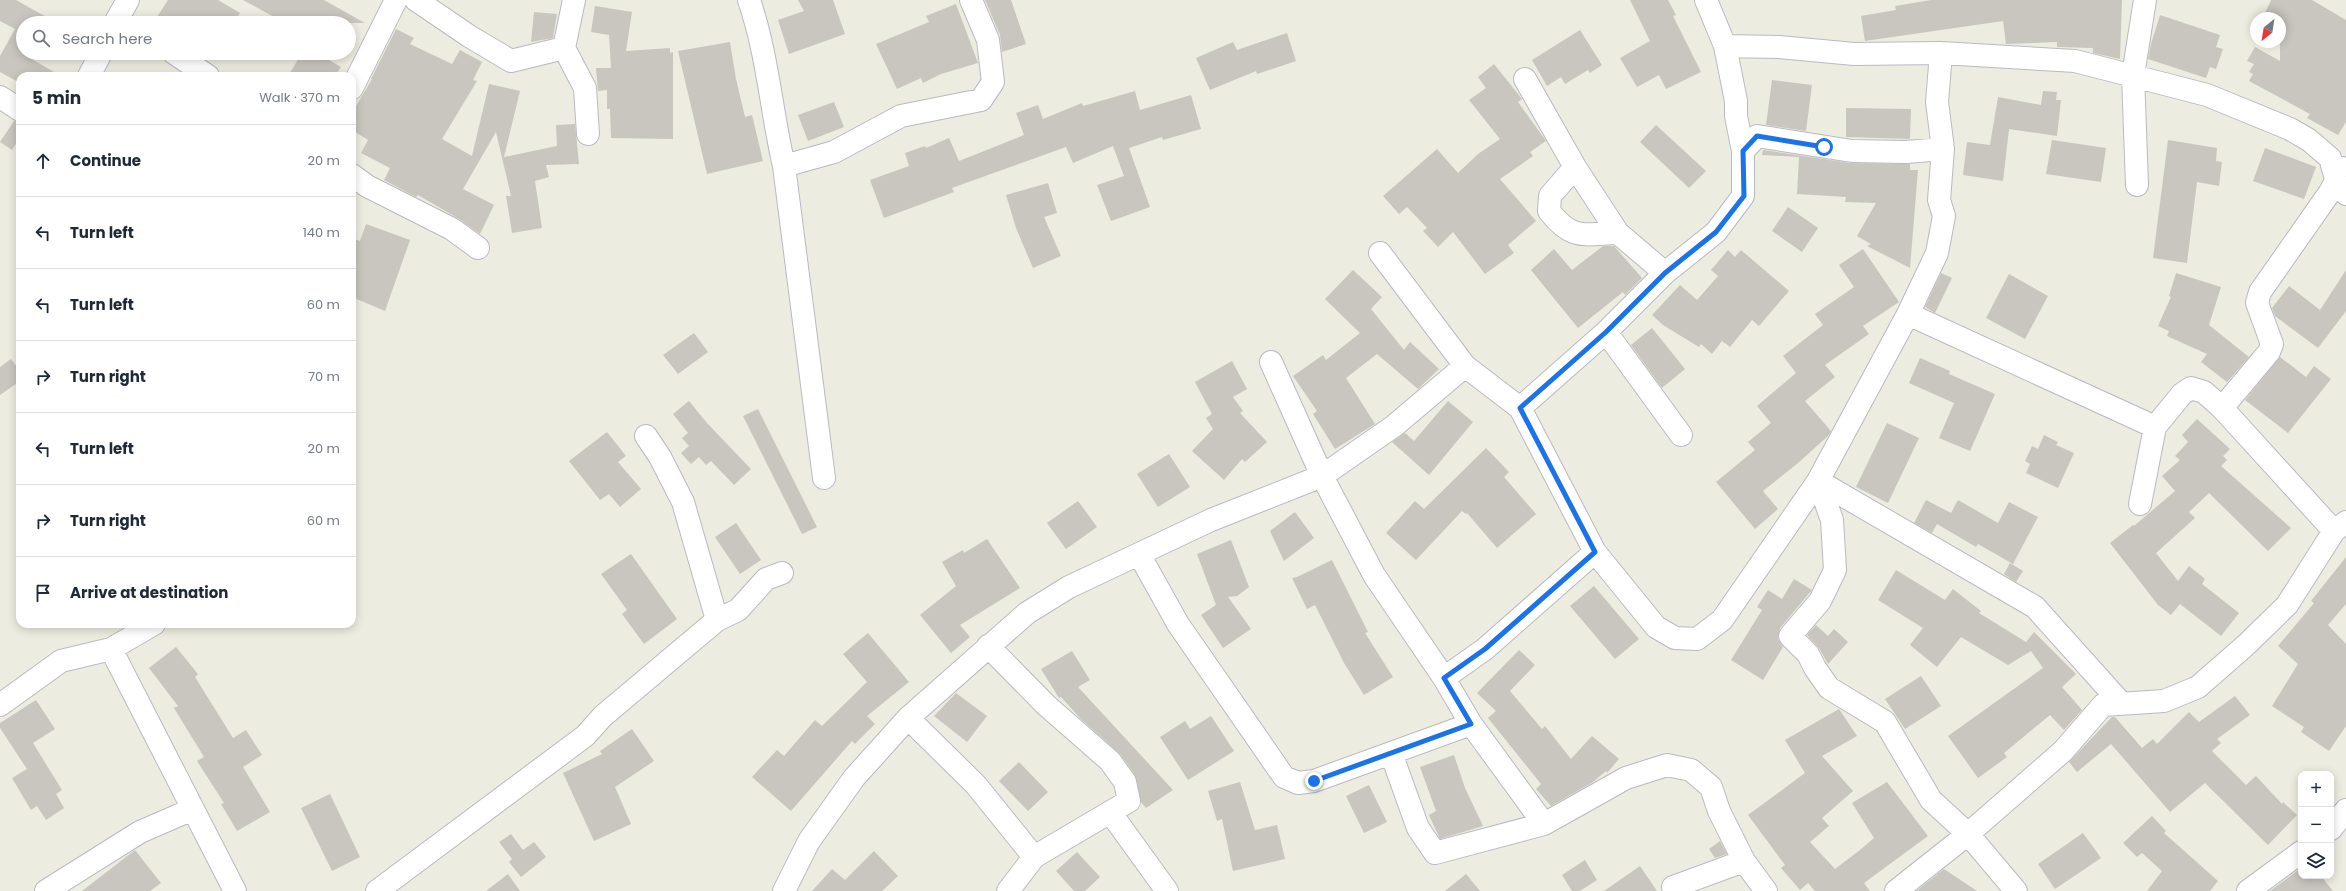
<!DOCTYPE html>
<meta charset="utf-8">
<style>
body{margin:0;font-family:Poppins,sans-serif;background:#f2f2f3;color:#1f2937}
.controls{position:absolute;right:12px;bottom:12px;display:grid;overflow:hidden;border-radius:8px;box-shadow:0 2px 10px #0003}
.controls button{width:36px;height:36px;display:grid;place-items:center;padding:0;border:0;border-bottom:1px solid #e0e1e3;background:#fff;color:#1f2937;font:20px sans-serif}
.compass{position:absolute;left:2250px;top:12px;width:36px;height:36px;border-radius:50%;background:#fff;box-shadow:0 2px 10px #0003;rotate:210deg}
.stop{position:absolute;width:12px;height:12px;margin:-9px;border:3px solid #1a73e8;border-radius:50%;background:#fff}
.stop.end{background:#1a73e8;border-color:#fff;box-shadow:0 1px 4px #0008}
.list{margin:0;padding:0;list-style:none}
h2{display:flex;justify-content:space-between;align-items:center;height:52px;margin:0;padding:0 16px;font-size:17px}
h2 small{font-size:13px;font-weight:400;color:#747a83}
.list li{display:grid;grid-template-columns:26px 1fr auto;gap:12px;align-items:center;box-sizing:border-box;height:72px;padding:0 16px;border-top:1px solid #e0e1e3}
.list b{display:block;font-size:15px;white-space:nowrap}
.list em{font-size:13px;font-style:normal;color:#747a83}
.icon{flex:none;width:22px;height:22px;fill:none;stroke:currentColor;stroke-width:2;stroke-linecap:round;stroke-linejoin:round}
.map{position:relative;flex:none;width:2346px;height:891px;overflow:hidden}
.search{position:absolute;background:#fff;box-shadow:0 2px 10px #0003;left:16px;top:16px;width:340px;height:44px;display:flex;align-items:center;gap:10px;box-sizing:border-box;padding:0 14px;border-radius:22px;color:#747a83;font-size:15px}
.panel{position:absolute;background:#fff;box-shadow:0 2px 10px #0003;left:16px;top:72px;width:340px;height:556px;border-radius:12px}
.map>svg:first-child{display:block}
</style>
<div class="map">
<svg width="2346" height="891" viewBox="0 0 2346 891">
<rect width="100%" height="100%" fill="#edece1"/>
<path fill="#c8c6be" d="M0,0H16L57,23H23V54L61,76H20V83L0,72V56L15,29L0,21Z
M168,0H218L240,13L234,23H167L157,17Z
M243,0H324L365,23H285Z
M798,0H833L845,34L789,54L778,20L804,11Z
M985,0H1011L1026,44L1002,52L1000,35Z
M1630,0H1668L1676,15L1673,16L1701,72L1666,89L1659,75L1637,87L1620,58L1650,41Z
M1931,0H2122L2120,59L2093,53V48L2057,47V42L2006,44L2003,21L1865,41L1861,16L1896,10L1895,6Z
M2271,0H2312L2346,20V122L2338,135L2307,118L2310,114L2249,81L2253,74L2249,72L2254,64L2247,61L2255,47L2280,61V18H2263Z
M956,4L978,63L941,74L923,83L921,78L897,89L876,44L929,22L926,16Z
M595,6L632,12L626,51L670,48V53L673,52V139L611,138L610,109H607V90L598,91L596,68H611L609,35L591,32Z
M534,12L557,14L553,38L531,42Z
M2160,15L2220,35L2216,47L2223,49L2216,69L2210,67L2206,78L2148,59L2151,44Z
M396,29L414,38L410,44L452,64L460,50L482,62L473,80L477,81L442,139L472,156L489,84L520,91L504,157L557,146L556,125L575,124L579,164L546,165L549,177L535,181L542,228L512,233L506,196H511L496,132L463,189L494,205L480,234L459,219L418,195L416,197L384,180L390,168L361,153L368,140L352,130V113L372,79H371Z
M1580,30L1602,65L1590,73L1588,70L1565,84L1561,77L1547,86L1532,60Z
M1287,33L1296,61L1257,74L1256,71L1210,90L1196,58L1233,42L1237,50Z
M730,42L736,79L745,117L752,115L763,161L707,174L678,51Z
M302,53H317L341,67L335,76H288Z
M1494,64L1522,99L1518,102L1546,141L1530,152L1533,156L1500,179L1536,221L1508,245L1514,253L1485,274L1453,232L1438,247L1423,231L1427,228L1407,207L1399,214L1383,196L1437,149L1458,173L1478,154L1500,139L1469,100L1486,88L1478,77Z
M1772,80L1812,85L1806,131L1766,125Z
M1135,91L1140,110L1191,95L1201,129L1163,140L1162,137L1129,148L1150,207L1111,221L1097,185L1124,176L1113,146L1073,163L1066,147L952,188L954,192L884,218L870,180L909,166L905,153L925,146L926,148L949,138L959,161L1024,135L1016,113L1038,105L1043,119L1082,103L1083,106Z
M2043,91L2057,92L2056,100H2061L2057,136L2009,129L2003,181L1963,175L1967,142L1990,145L1998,97L2041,105Z
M834,102L844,127L808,141L798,115Z
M1846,108L1911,109L1910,139L1846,137Z
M14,121L20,122V137L12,150L0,142Z
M1656,125L1706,171L1689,188L1640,142Z
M2052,140L2106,148L2101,182L2046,174Z
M2168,140L2217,148L2216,161L2222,162L2219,186L2197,182L2187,263L2153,258Z
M2265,148L2316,167L2304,199L2253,181Z
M1763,150L1850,163L1910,164V170H1918L1910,268L1867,246L1871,244L1857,236L1876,203L1845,202L1846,197L1797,194L1799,157L1762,155Z
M1048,183L1057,213L1044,217L1061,256L1033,268L1016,228L1006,195Z
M1788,207L1818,228L1802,252L1772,231Z
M366,224L410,240L385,311L352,297V238L360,241Z
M1603,246H1614L1642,278L1625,295L1623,292L1578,328L1531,270L1554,249L1572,270Z
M1863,249L1899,302L1863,326L1869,334L1825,365L1835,377L1805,401L1831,431L1828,436L1798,463L1763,491L1778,509L1755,529L1716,482L1755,450L1748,442L1771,423L1757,406L1796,373L1783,356L1823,325L1815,314L1854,287L1839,265Z
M1728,250L1735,257L1741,250L1789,291L1759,326L1752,320L1730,347L1722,341L1712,354L1701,344L1699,347L1663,325L1652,315L1680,285L1697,300L1718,276L1711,270Z
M1353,270L1382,297L1371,309L1404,350L1410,342L1439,369L1418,389L1377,354L1346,378L1375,424L1335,449L1313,414L1317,411L1293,376L1323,355L1326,360L1360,333L1325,299Z
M2346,270V311L2318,348L2275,316L2272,308L2289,286L2320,310Z
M1941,273L1952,278L1935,313L1925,307Z
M2176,273L2221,287L2209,325L2249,357L2227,382L2201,362L2207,354L2167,336L2169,331L2158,326L2171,297L2169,296Z
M2009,274L2048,296L2025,339L1986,318Z
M1652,328L1685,369L1662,388L1631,345Z
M694,333L708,352L678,374L663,355Z
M2280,357L2306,377L2314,366L2331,379L2288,433L2245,400Z
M1920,358L1950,371L1949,374L1995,394L1970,451L1939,438L1954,403L1909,383Z
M11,359L20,371V381L0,395V367Z
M1232,361L1247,389L1233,397L1243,411L1240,413L1267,442L1245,462L1242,459L1224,480L1192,451L1213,429L1206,418L1212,414L1195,382Z
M689,401L707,423L751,469L734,485L711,461L706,465L699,457L691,464L681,453L689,446L682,438L688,433L673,414Z
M1448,401L1473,422L1429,475L1392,442L1405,433L1414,441Z
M758,409L817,527L802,534L743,416Z
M2197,419L2230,449L2223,456L2227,460L2221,466L2291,528L2268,551L2209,493L2189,512L2195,518L2156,553L2178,581L2189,566L2205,579L2202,584L2239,613L2221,636L2180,604L2171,615L2158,605L2110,543L2133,525L2134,526L2175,491L2162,476L2180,460L2175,456L2188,442L2182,435Z
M1887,423L1919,438L1888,503L1856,487Z
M607,432L626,456L618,462L641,489L620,507L609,494L600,500L569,461Z
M2044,435L2058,442L2056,445L2074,453L2058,488L2026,473L2030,464L2025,461L2032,446L2038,449Z
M1486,448L1509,472L1504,477L1536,514L1497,548L1467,513L1466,514L1462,511L1416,560L1386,533L1415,501L1424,509Z
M1169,454L1190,487L1158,507L1137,474Z
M1926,500L1951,513L1958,500L1998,523L2009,502L2038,517L2013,564L1978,544L1976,547L1937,524L1932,533L1914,523Z
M1078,501L1097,527L1066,549L1047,523Z
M1295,512L1314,538L1284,561L1270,531Z
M736,523L761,560L740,574L715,537Z
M987,539L1020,588L960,625L970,637L951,653L920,615L956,586L942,562L963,550L964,553Z
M1231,540L1249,587L1237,596L1228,597L1251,629L1223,648L1201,615L1216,605L1197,554Z
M631,554L677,619L644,644L622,614L627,610L601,574Z
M2346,557V604L2328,625L2346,644V726L2329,751L2301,732L2304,727L2272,706L2298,664L2278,646L2314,603L2311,601Z
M1332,560L1368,632L1365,633L1393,677L1364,695L1344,663L1315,605L1307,609L1292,578L1297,577Z
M2010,563L2023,571L2016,582L2004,574Z
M1896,570L1945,600L1953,589L1981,611L1979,613L2026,642L2034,632L2076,674L2062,687L2082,710L2064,730L2050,715L2004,753L2007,757L1978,778L1948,736L2043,668L2031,651L2008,665L1961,637L1937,667L1910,645L1923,628L1878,600Z
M1794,579L1812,590L1780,628L1778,639L1783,647L1763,680L1731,660L1762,610L1757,607L1768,590L1782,599Z
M1594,586L1639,639L1615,659L1570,606Z
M1816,625L1828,636L1834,629L1848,642L1828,664L1819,648L1807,635Z
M868,633L909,682L867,716L875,724L855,744L852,741L791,811L752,777L777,750L784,756L815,720L822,726L867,682L843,654Z
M176,647L198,674L195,677L233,738L246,730L262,755L243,767L270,812L237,831L221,804L224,803L197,761L204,757L174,708L178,706L149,668Z
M1519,650L1535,665L1510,691L1542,729L1545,726L1571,759L1592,736L1619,759L1607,773L1606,771L1593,782L1551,806L1536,789L1541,784L1488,718L1496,711L1477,693Z
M1072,651L1090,680L1078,687L1173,790L1146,808L1141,802L1135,775L1120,754L1081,719L1061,697L1059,698L1041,669Z
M1921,676L1941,706L1905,729L1885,699Z
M956,693L987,716L967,742L934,716Z
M2235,696L2250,715L2217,739L2221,743L2212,751L2246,785L2256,776L2282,804L2283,802L2297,815L2268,845L2205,783L2170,812L2111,744L2077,772L2069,762L2112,717H2115L2142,748L2153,739L2157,744L2189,712L2199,722Z
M36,700L55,729L33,743L62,790L56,794L64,808L46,820L37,806L31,810L12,778L27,769L0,728V723Z
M1839,709L1857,736L1822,756L1853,791L1822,818L1829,826L1810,842L1835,869L1860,850L1874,838L1852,803L1887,782L1928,836L1864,883L1870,891H1815L1808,883L1800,890L1781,868L1785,865L1748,815L1805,773L1785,740Z
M1211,716L1234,751L1188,780L1160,737L1185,721L1190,729Z
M632,729L654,761L615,787L631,824L594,841L563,773L602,754L600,751Z
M1454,755L1465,788L1483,826L1440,839L1429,815L1436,811L1420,767Z
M1019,762L1048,792L1028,811L999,781Z
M1240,782L1255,830L1277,825L1285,859L1233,871L1222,819L1217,821L1208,791Z
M1369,785L1387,822L1364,833L1346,796Z
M330,794L360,857L332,871L301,808Z
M2152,816L2166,831L2164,833L2218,881L2210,891H2147L2162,871L2142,853L2137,857L2123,843Z
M2083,833L2101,858L2055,889L2038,864Z
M511,834L523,850L534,842L546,857L521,877L509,862L512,859L499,842Z
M1720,841L1727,854L1715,858L1709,849Z
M135,850L161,883L150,891H82Z
M874,851L898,876L882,891H812L832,869L845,880Z
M1077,852L1100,877L1085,891H1074L1056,871Z
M1585,860L1597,880L1580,891H1572L1562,875Z
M1640,866L1657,891H1604Z
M2301,868V876H2321L2333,891H2270Z
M1944,869L1977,891H1916Z
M508,874L520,891H486Z
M1466,874L1480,891H1445Z"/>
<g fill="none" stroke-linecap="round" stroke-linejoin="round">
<defs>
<path id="minor" d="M416,0L469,36L511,61L564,48L574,0
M749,0C768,56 771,110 784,166L834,152L901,116L981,100L993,82L988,40L971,0
M115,23L128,0
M564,48L585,88L588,134
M174,53L208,76
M1941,53L2075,61L2207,95L2290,129L2309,140L2330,158L2336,179L2346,194
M89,76L101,53
M1525,79L1575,167L1618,233L1665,273
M352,88L396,0
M0,97L20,110
M1743,151L1757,136L1852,151L1906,152L1943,149
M784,166L824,478
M1575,167L1550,196L1549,211C1572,241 1584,234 1618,233
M352,175L367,186L452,229L478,248
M2137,185L2133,75L2145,0
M1380,253L1465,366L1520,408L1595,552L1656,627L1675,638L1697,639L1722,620L1818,481L1908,314L1937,253L1944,216L1939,200L1943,149L1937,102L1941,53L1854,54L1779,47L1725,46
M1908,314L2155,427
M1606,332L1681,435
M1271,362L1322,476L1374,575L1444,678L1471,724L1544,824
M1520,408L1606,332L1665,273L1716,232L1743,196V151L1736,116V101L1725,46L1706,0
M2222,408L2269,352L2272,344L2257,303L2260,292L2330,192L2343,168
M1818,481L1832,520L1835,570L1820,601L1790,636L1808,654L1815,668L1829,688L1885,722L1931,800L1968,834L2016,891
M1818,481L2035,607L2122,704
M2140,504L2155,427L2182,394L2191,388L2204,392L2222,408L2334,531
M1139,554L1178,624L1284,777L1298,783L1314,781L1471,724
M717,620L738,610L766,579L782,573
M154,624L111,649L235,891
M988,646L1046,705L1110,761L1125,782L1129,801L1034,857L1008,891
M1444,678L1485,649L1595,552
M0,705L61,661L111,649
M908,718L976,785L1034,857
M1391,753L1418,828L1435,853L1544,824L1626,778L1667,765L1691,770L1711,787L1719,811L1744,861L1766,891
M1110,812L1167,891
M2331,829L2346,810
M1673,887L1744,861
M46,891L140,832L193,809
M377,891L585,736L603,716L717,620L683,502L660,457L646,436
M784,891L809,841L854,778L908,718L1027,613L1069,587L1211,520L1322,476L1394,426L1465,366
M1896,891L1968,834L2063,751L2103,705L2164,701L2198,687L2246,645L2287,605L2334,531L2346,522
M2248,891L2301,852"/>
</defs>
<use href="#minor" stroke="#b9bac0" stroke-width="24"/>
<use href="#minor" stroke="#fff" stroke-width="22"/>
</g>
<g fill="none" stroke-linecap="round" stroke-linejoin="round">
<path stroke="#1a73e8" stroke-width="5" d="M1314,781L1471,724L1444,678L1485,649L1595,552L1520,408L1606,332L1665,273L1716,232L1744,196L1743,151L1757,136L1824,147"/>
</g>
</svg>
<div class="controls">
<button>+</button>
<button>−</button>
<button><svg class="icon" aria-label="layers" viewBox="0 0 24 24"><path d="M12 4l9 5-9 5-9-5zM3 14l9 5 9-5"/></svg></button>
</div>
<svg class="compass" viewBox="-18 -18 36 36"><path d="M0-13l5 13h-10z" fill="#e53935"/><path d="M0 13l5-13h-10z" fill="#747a83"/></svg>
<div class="stop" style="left:1824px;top:147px"></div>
<div class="stop end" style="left:1314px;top:781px"></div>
<div class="search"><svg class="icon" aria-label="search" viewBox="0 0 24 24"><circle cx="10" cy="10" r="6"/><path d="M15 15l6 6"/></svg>Search here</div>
<section class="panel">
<h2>5 min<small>Walk · 370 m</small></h2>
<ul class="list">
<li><svg class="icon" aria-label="ahead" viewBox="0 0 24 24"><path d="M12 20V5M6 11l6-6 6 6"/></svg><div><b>Continue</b></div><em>20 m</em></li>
<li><svg class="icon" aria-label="left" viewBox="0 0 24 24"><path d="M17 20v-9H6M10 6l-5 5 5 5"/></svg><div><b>Turn left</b></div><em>140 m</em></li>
<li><svg class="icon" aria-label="left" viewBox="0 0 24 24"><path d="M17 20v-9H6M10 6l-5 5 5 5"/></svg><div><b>Turn left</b></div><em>60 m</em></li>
<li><svg class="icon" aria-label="right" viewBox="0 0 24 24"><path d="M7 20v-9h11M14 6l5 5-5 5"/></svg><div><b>Turn right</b></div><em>70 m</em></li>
<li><svg class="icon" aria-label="left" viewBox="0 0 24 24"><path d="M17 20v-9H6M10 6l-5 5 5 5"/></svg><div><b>Turn left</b></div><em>20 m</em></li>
<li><svg class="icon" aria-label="right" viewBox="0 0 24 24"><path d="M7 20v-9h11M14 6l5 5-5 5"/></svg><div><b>Turn right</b></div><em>60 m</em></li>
<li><svg class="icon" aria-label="arrive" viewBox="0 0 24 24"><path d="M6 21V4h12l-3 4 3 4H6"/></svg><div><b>Arrive at destination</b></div></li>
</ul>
</section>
</div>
